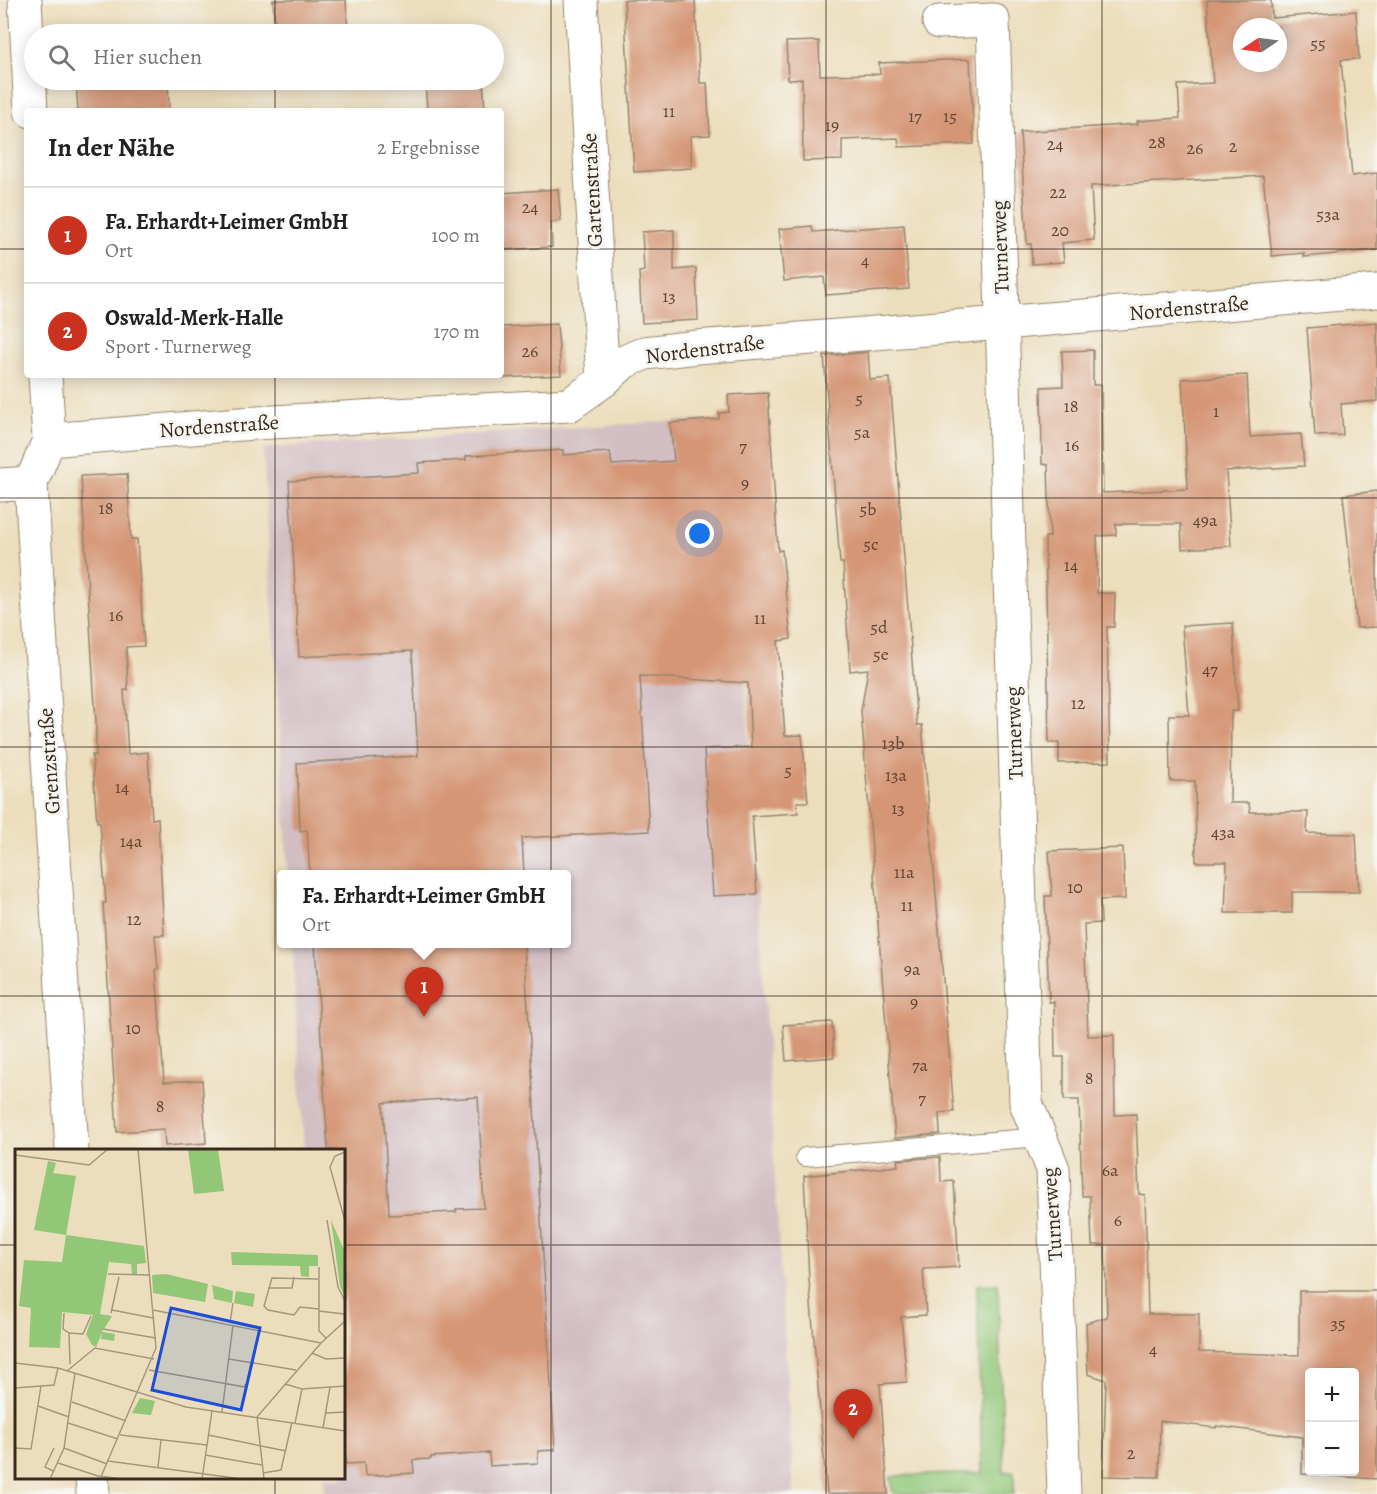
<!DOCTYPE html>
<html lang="de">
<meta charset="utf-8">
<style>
body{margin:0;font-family:Alegreya,serif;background:#f6f6f6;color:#222}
.controls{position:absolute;right:18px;bottom:18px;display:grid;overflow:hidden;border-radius:6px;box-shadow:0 3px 15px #0003}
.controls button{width:54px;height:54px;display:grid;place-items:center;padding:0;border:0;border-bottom:2px solid #e0e0e0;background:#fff;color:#222;font:30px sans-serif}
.compass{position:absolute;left:1233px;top:18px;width:54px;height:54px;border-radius:50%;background:#fff;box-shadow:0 3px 15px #0003;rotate:257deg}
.you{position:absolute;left:700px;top:534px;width:21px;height:21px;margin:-15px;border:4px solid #fff;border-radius:50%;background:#1a73e8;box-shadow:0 0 0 9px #1a73e833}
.badge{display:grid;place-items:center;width:39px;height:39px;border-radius:50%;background:#c8321e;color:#fff;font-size:20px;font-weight:700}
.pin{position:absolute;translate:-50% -50px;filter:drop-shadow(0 2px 3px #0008)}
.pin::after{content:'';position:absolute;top:32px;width:21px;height:18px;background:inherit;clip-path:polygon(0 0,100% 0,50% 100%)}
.popup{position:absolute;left:277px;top:870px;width:294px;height:78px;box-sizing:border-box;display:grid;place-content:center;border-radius:6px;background:#fff;filter:drop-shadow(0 2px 4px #0005);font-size:20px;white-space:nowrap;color:#767676}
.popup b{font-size:22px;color:#222}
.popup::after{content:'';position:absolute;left:50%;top:100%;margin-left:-12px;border:12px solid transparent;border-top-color:#fff}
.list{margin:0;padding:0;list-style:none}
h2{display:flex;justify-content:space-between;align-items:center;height:78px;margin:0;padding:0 24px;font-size:26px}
h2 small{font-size:20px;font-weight:400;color:#767676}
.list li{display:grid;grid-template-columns:39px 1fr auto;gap:18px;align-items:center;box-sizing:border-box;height:96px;padding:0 24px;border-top:2px solid #e0e0e0}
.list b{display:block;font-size:22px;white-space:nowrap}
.list p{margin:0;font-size:20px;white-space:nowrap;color:#767676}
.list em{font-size:20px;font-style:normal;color:#767676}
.icon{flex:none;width:33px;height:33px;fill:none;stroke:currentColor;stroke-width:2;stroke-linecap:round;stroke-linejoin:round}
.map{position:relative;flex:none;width:1377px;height:1494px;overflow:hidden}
.search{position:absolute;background:#fff;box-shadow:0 3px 15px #0003;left:24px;top:24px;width:480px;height:66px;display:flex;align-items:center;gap:15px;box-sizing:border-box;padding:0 21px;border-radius:33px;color:#767676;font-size:22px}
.panel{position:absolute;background:#fff;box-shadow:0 3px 15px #0003;left:24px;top:108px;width:480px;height:270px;border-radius:6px}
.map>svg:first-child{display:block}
</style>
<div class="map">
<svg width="1377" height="1494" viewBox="0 0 1377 1494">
<rect width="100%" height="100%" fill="#f6f6f2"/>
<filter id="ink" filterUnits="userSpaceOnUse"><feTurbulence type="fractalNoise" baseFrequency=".0167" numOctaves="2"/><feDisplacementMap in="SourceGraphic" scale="12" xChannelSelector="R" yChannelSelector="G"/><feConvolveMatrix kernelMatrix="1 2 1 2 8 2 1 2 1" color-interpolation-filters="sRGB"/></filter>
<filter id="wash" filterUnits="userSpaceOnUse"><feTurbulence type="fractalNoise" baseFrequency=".008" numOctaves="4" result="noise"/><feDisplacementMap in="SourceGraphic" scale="24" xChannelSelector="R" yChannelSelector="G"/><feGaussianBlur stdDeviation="1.35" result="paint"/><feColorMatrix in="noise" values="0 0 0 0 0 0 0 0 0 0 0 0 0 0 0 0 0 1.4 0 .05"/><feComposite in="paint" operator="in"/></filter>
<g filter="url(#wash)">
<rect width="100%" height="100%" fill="#ecdebc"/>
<path fill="#d2bec3" d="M703,419L719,681L745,680L794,1494H325L324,1478H344V1150H304L292,944H566V874H288L263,448Z"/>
<path fill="#92c778" stroke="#66784b" stroke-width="1.5" d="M998,1284L1004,1472H1014V1494H893L891,1476L982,1473L977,1285Z"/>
<g id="blocks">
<path fill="#d59676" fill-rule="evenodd" d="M273,0H346L348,34H276Z
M624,0H695L700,83H707L710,135L690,136L692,168L634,172Z
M1207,0H1271L1272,18L1356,11L1359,59L1341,60L1352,176L1377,173V250L1304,257V253L1272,256L1263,176L1091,186L1094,240L1062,243L1064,262L1032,264L1031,244H1027L1020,132L1138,124L1137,121L1180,118L1178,85L1213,83ZM1242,27H1278V63H1242Z
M819,41L820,75L880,74L879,63L970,59L974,144L899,147L898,138L842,140V160L803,161L802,79L788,80L786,42Z
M76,80H168L169,111H78Z
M425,80H483L485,111H427Z
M558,189L561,221L551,222L552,247L501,250V193Z
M904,225L909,289L826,295L824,277L784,281L779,229L812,226L813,232Z
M674,230V270L696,268L698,320L642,323L639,272L644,271L642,232Z
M1377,322V401L1341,404L1343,435L1315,436L1307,328Z
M557,324L561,375L501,378V327Z
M1093,350V385H1101L1103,493L1188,489L1182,379L1247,375L1250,437L1301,434L1304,466L1226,471L1231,546L1182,549L1181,524H1116V535L1097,536V593H1115L1114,627H1107L1110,762L1059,763V743H1049L1045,537H1050L1048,465L1042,464L1041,387L1063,386L1062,351Z
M868,352L870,380L890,378L917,725H922L954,1112L939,1113L940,1134L895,1138L861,711L868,669L850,671L843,563H840L824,356Z
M768,393L778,551L782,550L791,639L778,641L785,736L802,735L808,802H797L798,813L752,816L757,894L713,896L704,749L751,747L748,683L640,676L649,831L522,838L524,874H310L307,830L300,831L297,763L418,756L412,651L299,657L289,481L419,473L418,463L466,460V456L563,450V455L610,452L612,465L674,461L670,423L719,419V413L729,412L728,395Z
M127,474L131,539H137L144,646L126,647L128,690H124L128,754L148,752L152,819L158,818L164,935H155L158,969H156L164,1082L202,1080L206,1143L165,1146L164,1129L117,1132L103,903H106L100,822H97L92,755H96V723L81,476Z
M1377,491V627L1357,628L1343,495Z
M1233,623L1238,711H1231L1230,803H1249L1250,812H1308L1307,833L1356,834L1359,892H1292V913H1225L1227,862H1196L1195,781H1170L1169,715H1189L1182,626Z
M1123,848L1125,899L1100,900L1101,923L1084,924L1088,1036L1114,1035L1115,1115L1136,1114L1139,1194L1145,1195L1148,1314H1199V1352L1299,1355V1291H1377V1479L1302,1474V1437L1216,1426V1428L1160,1421L1159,1477L1103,1476L1106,1380L1088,1374L1086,1323L1107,1317L1105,1245H1092L1090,1196H1082L1079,1100H1064V1057H1055L1054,1002H1049L1045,896H1052L1049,851ZM1310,1372H1354V1472H1310Z
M315,944H524L555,1450L538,1451V1463L490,1466L489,1453L431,1457V1459L413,1460L414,1473L365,1476L364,1463L346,1464L344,1420V1150H328ZM478,1097L484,1208L456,1209V1212L389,1215L383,1103Z
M832,1022L834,1057L786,1061L783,1025Z
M940,1157L941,1182L954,1181L959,1267L923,1269L926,1315L901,1317L907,1382L880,1384L888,1494H827L809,1280L804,1176L898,1166L897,1160Z"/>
</g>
</g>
<g filter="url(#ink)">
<use href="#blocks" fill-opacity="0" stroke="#94846d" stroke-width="1.5"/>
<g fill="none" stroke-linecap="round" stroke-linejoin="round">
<defs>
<path id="lane" d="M805,1157L1040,1137"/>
<path id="street" d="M25,0L31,111
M581,0L603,381
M939,22L993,20L1026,1103L1053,1169L1064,1494
M45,375L49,440L31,483L72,1150
M49,440L240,424L569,405L603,381L624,362L645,353L697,347L1002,323L1377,291
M0,485L31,483
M92,1478L93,1494"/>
</defs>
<use href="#lane" stroke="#94846d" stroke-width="20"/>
<use href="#street" stroke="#94846d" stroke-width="35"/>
<use href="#lane" stroke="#fff" stroke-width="18"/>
<use href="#street" stroke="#fff" stroke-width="33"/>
</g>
</g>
<path fill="none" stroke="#3b2a1e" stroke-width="1.5" stroke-opacity="0.55" d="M275,0V34M551,0V1494M826,0V1494M1102,0V1494M275,80V111M0,249H27M501,249H1377M275,375V1150M0,498H1377M0,747H1377M0,996H1377M0,1245H16M344,1245H1377M275,1478V1494"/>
<g text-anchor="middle" stroke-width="6" stroke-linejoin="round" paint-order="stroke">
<g font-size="18" fill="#624534">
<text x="1318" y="49">55</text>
<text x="669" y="117">11</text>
<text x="915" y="122">17</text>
<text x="950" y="122">15</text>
<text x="832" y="131">19</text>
<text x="1157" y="148">28</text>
<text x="1055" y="150">24</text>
<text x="1233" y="152">2</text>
<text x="1195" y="154">26</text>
<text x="1058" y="198">22</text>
<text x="530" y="213">24</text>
<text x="1328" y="220">53a</text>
<text x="1060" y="236">20</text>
<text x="865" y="266">4</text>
<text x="669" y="302">13</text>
<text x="530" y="357">26</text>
<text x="859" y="404">5</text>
<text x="1071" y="412">18</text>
<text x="1216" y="417">1</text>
<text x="862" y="438">5a</text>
<text x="1072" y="451">16</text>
<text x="743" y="452">7</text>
<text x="745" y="489">9</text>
<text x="106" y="514">18</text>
<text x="868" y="515">5b</text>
<text x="1205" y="526">49a</text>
<text x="871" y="550">5c</text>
<text x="1071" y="571">14</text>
<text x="116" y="621">16</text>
<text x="760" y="624">11</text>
<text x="879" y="633">5d</text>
<text x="881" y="660">5e</text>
<text x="1210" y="675">47</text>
<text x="1078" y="709">12</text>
<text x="893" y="749">13b</text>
<text x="788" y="776">5</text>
<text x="896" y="781">13a</text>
<text x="122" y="793">14</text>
<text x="898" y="814">13</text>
<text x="1223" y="838">43a</text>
<text x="131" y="847">14a</text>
<text x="904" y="878">11a</text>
<text x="1075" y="893">10</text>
<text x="907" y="911">11</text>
<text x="134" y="925">12</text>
<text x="912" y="975">9a</text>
<text x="914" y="1008">9</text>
<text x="133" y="1034">10</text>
<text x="920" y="1071">7a</text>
<text x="1089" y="1084">8</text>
<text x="922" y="1104">7</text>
<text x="160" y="1112">8</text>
<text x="1110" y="1176">6a</text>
<text x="1118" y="1226">6</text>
<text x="1338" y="1329">35</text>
<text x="1153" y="1355">4</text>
<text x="1131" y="1459">2</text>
</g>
<g font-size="21" fill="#3b2a1e" stroke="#f6f6f2">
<text transform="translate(592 190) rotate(-93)" y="7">Gartenstraße</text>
<text transform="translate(1000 247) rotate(-92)" y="7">Turnerweg</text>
<text transform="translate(1189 308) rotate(-5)" y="7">Nordenstraße</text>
<text transform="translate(705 349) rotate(-7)" y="7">Nordenstraße</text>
<text transform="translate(219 426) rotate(-4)" y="7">Nordenstraße</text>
<text transform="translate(1014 733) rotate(-92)" y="7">Turnerweg</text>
<text transform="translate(49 761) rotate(-94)" y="7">Grenzstraße</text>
<text transform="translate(1052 1214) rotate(-94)" y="7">Turnerweg</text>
</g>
</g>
<g transform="translate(15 1149)">
<rect width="330" height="330" fill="#ecdebc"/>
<path d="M173,0H203L209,42L179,45ZM33,12L41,14L38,24L61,27L51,86L129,97L131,114L122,115V126H117L116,115L94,113L85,165L97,167L87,183L100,185L99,192L86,190L87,184L81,198L77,196L71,185L78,166L47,163L45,199L14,198L16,159L4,157L9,111L47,113L51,86L19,81ZM316,71L330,103V149L325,137ZM216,103L303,106V117H294V128L286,127L285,117L217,116ZM151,125L193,135L190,153L138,144L137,126ZM197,136L218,142L217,154L199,150ZM221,142L240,145L238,158L219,154ZM125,249L140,252L136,266L117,264Z" fill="#92c778"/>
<path fill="none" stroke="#a5967d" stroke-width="1.5" d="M330,3L320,7L315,18L330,72M0,6L74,16L93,0M312,71L323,138L330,152M304,118V182L311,189M93,125L135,126M303,130L257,129L249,157L253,161L279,166L285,158L304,160M253,139H277L279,128M97,161L138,169M138,161L306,194M304,162L329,165M49,164L48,180L54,184L55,215M96,164L104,128M215,174L218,154M88,180L141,189M54,184L68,185L76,167M297,204L311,210L330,209M214,210L281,221M0,214L43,219L171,258L330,282M134,221L230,238V235M52,222L80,199L139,210M270,235L287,240L330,237M0,239L39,236L43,219M57,253L111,272M23,257L54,268M207,263L218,176M311,264L330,263M242,268L306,194L330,172M242,268L249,330M53,274L103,290M280,274L287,240M308,279L315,238M105,286L192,296M193,286L271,302M0,299L16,300L26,237M49,299L92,315M190,306L247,316M93,312L227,330M43,314L83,327L108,330M143,318L146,291M38,322L30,318L39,299M248,324L266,321L277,273M35,330L49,299L60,224M85,330L141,199L123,0M187,330L197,262"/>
<path fill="#1d4ed8" fill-opacity="0.15" stroke="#1d4ed8" stroke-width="3" d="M156,159L245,179L226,261L137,241Z"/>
<rect width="330" height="330" fill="none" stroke="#3b2a1e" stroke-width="3"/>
</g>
</svg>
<div class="controls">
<button>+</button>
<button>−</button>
</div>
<svg class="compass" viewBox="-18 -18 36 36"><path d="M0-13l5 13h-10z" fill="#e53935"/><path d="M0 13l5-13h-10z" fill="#767676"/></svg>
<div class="you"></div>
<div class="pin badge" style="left:424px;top:1017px">1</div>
<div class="popup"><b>Fa. Erhardt+Leimer GmbH</b>Ort</div>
<div class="pin badge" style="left:853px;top:1439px">2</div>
<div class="search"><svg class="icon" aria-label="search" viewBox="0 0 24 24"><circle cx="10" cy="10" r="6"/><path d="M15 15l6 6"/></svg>Hier suchen</div>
<section class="panel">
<h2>In der Nähe<small>2 Ergebnisse</small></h2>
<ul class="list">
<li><span class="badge">1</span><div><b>Fa. Erhardt+Leimer GmbH</b><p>Ort</p></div><em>100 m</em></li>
<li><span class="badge">2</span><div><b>Oswald-Merk-Halle</b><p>Sport · Turnerweg</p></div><em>170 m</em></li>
</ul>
</section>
</div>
